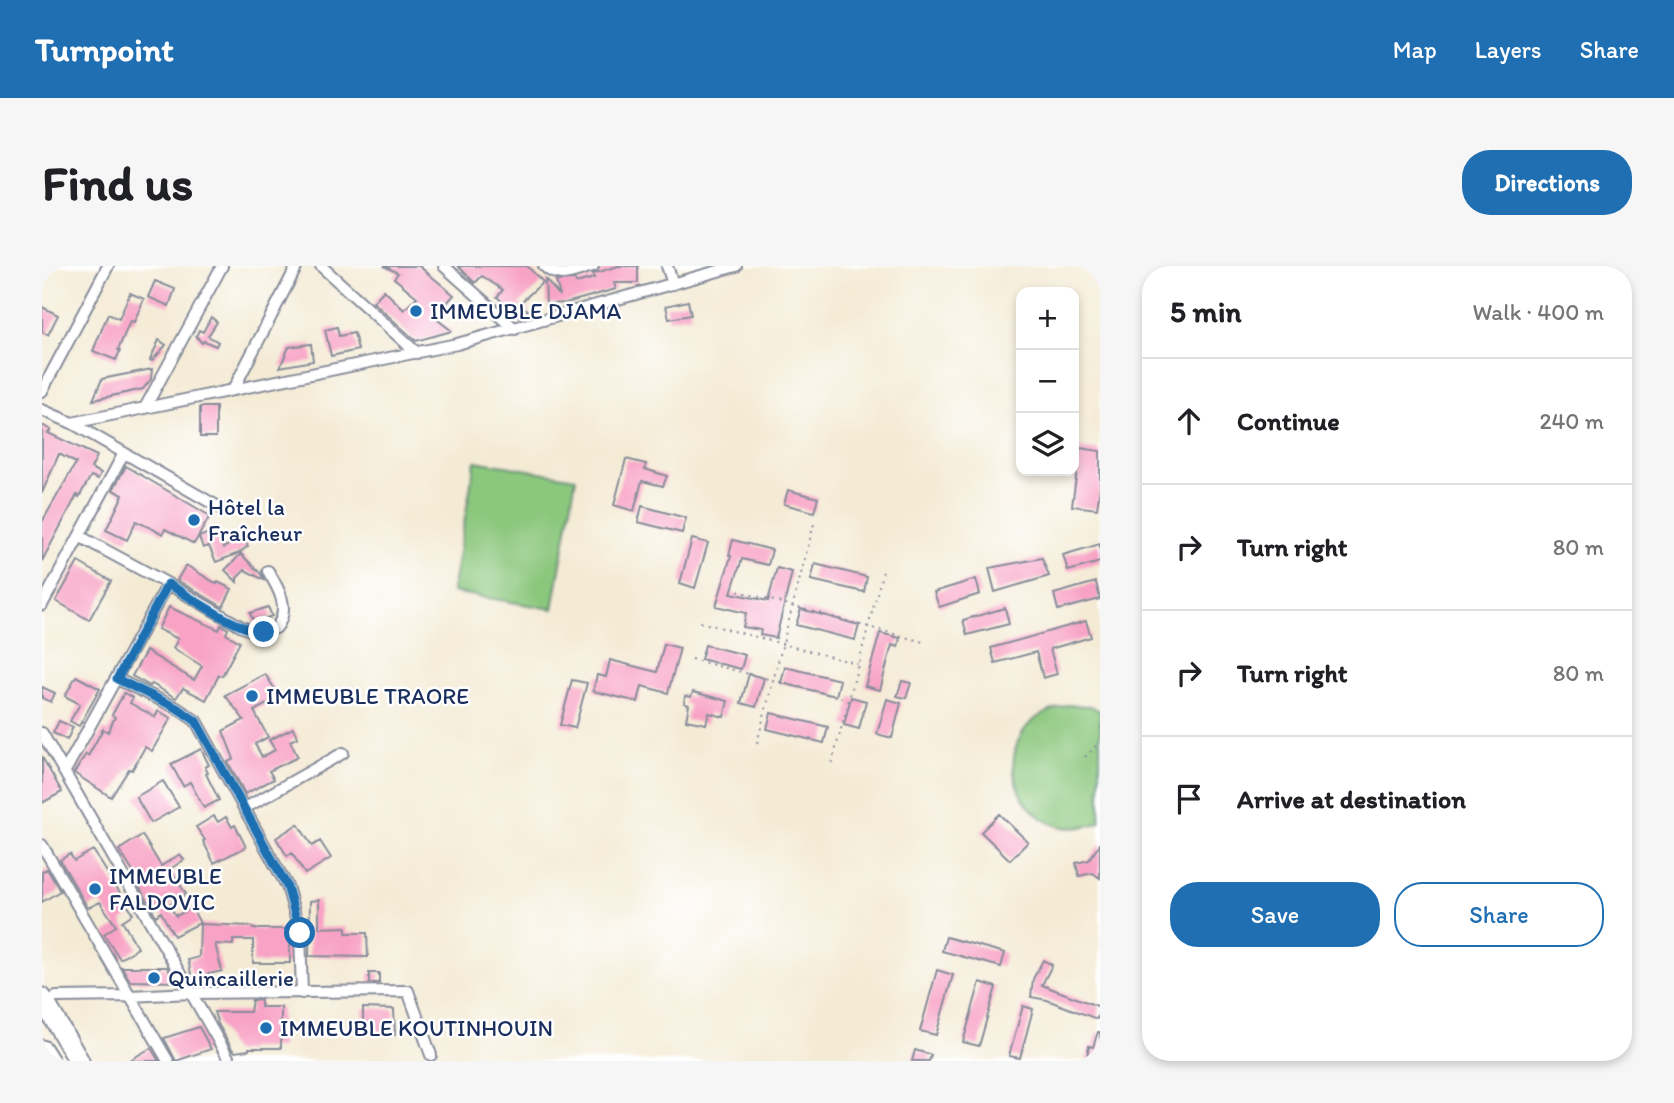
<!DOCTYPE html>
<meta charset="utf-8">
<style>
body{margin:0;font-family:Itim,sans-serif;background:#f6f6f6;color:#202124}
.controls{position:absolute;right:21px;top:21px;display:grid;overflow:hidden;border-radius:14px;box-shadow:0 4px 10px #0003}
.controls button{width:63px;height:63px;display:grid;place-items:center;padding:0;border:0;border-bottom:2px solid #e0e0e0;background:#fff;color:#202124;font:35px sans-serif}
.stop{position:absolute;width:21px;height:21px;margin:-16px;border:5px solid #1f6fb2;border-radius:50%;background:#fff}
.stop.end{background:#1f6fb2;border-color:#fff;box-shadow:0 2px 7px #0008}
.list{margin:0;padding:0;list-style:none}
h2{display:flex;justify-content:space-between;align-items:center;height:91px;margin:0;padding:0 28px;font-size:30px}
h2 small{font-size:23px;font-weight:400;color:#757577}
.list li{display:grid;grid-template-columns:46px 1fr auto;gap:21px;align-items:center;box-sizing:border-box;height:126px;padding:0 28px;border-top:2px solid #e0e0e0}
.list b{display:block;font-size:26px;white-space:nowrap}
.list em{font-size:23px;font-style:normal;color:#757577}
.actions{display:flex;gap:14px;padding:21px 28px}
.actions a{flex:1;padding:16px 0;border:2px solid #1f6fb2;border-radius:28px;text-align:center;font-size:24px;color:#1f6fb2}
.actions .main{background:#1f6fb2;color:#fff}
.icon{flex:none;width:38px;height:38px;fill:none;stroke:currentColor;stroke-width:2;stroke-linecap:round;stroke-linejoin:round}
.map{position:relative;flex:none;width:1058px;height:795px;overflow:hidden;border-radius:28px}
header{display:flex;align-items:center;gap:42px;box-sizing:border-box;height:98px;padding:0 35px;background:#1f6fb2;color:#fff}
header strong{font-size:33px}
nav{display:flex;gap:38px;margin-inline-start:auto;font-size:24px}
.intro{display:flex;align-items:center;justify-content:space-between;box-sizing:border-box;height:168px;padding:0 42px}
h1{margin:0;font-size:49px}
.button{padding:18px 32px;border-radius:28px;background:#1f6fb2;color:#fff;font-size:24px;font-weight:700}
main{display:flex;gap:42px;padding:0 42px}
aside{flex:1;background:#fff;border-radius:28px;box-shadow:0 4px 10px #0003}
.map>svg:first-child{display:block}
</style>
<header>
<strong>Turnpoint</strong>
<nav><a>Map</a><a>Layers</a><a>Share</a></nav>
</header>
<div class="intro"><h1>Find us</h1><a class="button">Directions</a></div>
<main>
<div class="map">
<svg width="1058" height="795" viewBox="0 0 1058 795">
<rect width="100%" height="100%" fill="#fff"/>
<filter id="ink" filterUnits="userSpaceOnUse"><feTurbulence type="fractalNoise" baseFrequency=".0143" numOctaves="2"/><feDisplacementMap in="SourceGraphic" scale="14" xChannelSelector="R" yChannelSelector="G"/><feConvolveMatrix kernelMatrix="1 2 1 2 8 2 1 2 1" color-interpolation-filters="sRGB"/></filter>
<filter id="wash" filterUnits="userSpaceOnUse"><feTurbulence type="fractalNoise" baseFrequency=".00686" numOctaves="4" result="noise"/><feDisplacementMap in="SourceGraphic" scale="28" xChannelSelector="R" yChannelSelector="G"/><feGaussianBlur stdDeviation="1.57" result="paint"/><feColorMatrix in="noise" values="0 0 0 0 0 0 0 0 0 0 0 0 0 0 0 0 0 1.4 0 .05"/><feComposite in="paint" operator="in"/></filter>
<g filter="url(#wash)">
<rect width="100%" height="100%" fill="#f4ebd5"/>
<path fill="#8bc77d" stroke="#537b6e" stroke-width="2" d="M433,195L534,212L511,343L410,326Z
M1025,439L1049,440L1058,445V556C1045,561 1030,564 1016,560C976,547 958,497 983,463C994,449 1009,444 1025,439Z"/>
<g id="blocks">
<path fill="#f8a2c5" d="M342,0H377L412,29L392,51L410,65L374,75L331,36L342,24L362,44L375,31L352,12L356,7Z
M416,0H485L501,16L477,38L486,44L479,52L455,31L461,24L440,10L433,17Z
M576,0H596V17H572L574,23L524,37L504,38L503,13L518,30L514,15L533,14L534,17L552,12L551,8Z
M113,15L133,23L127,40L106,31Z
M88,27L102,33L92,56L88,55L76,84L78,85L74,94L51,85L66,48L77,53Z
M646,35L649,49L627,53L624,40Z
M0,41L16,49L6,69L0,66Z
M169,51L175,56L166,70L176,76L174,80L162,75L160,77L154,70L157,64L161,66Z
M295,61L297,70L312,67L316,84L289,90L283,64Z
M117,74L124,79L110,95L108,94Z
M269,78L271,95L238,101L247,81Z
M110,103L109,113L101,123L51,134L60,113Z
M158,141H174V171H158Z
M0,159L9,164L6,167L55,190L49,202L59,207L56,213L49,210L37,231L35,229L0,295V256L34,197L17,188L0,227Z
M1038,182L1058,185V222L1055,243L1030,240Z
M584,193L604,198L603,203L625,210L621,220L600,215L592,245L572,239Z
M84,200L168,250L152,278L123,263L121,268L94,255L85,274L64,264L81,229L71,224Z
M746,224L776,232L772,246L742,238Z
M600,240L644,252L640,267L596,256Z
M174,264L181,282L201,271L206,280L197,287L174,296L167,280L161,282L157,271Z
M650,273L666,277L653,322L638,317Z
M691,274L730,284L726,299L700,293L689,327L726,335L735,302L750,306L734,372L718,369L719,364L701,361L704,347L674,340L689,290L687,289Z
M1058,278V296L1026,305L1021,289Z
M199,288L219,308L222,314L203,304L195,312V316L183,304Z
M1000,292L1007,310L953,326L947,302Z
M36,296L69,315L47,354L14,335Z
M773,298L825,311L822,326L769,314Z
M144,299L175,318L176,316L190,323L181,341L135,314Z
M934,313L938,328L897,341L892,326Z
M1054,316L1058,333L1016,344L1012,328Z
M127,341L177,364L179,359L186,363L184,368L198,376L180,410L177,409L164,434L141,422L134,432L110,418L108,420L90,410L104,385L152,414L160,400L131,382L136,373L116,363Z
M226,341L230,350L212,357L208,347Z
M963,342L967,358L925,369L921,354Z
M759,343L817,359L813,374L754,359Z
M1044,355L1049,371L1008,383L1015,408L1001,412L994,386L953,397L949,382Z
M838,367L858,372L856,381L850,379L838,424L823,420Z
M622,378L638,382L626,427L600,420L596,436L551,425L555,409L564,411L568,394L615,406Z
M663,379L703,389L699,403L659,393Z
M743,401L798,414L794,430L739,417Z
M223,408L238,431L212,445L226,471L213,478L220,491L233,484L227,474L251,462L256,471L248,475L256,491L227,505L232,513L203,528L186,496L192,493L181,465L202,454L183,429Z
M707,408L722,412L714,441L699,437Z
M34,410L58,423L37,460L28,455L38,438L23,430Z
M530,414L545,417L533,462L518,459Z
M860,415L869,417L864,432L855,430Z
M0,421L13,427L9,436L0,432Z
M651,426L686,435L682,451L667,447L664,458L644,454L647,439L642,437L643,430L649,431Z
M82,427L91,432L88,437L113,451L116,445L129,452L110,485L103,481L90,504L87,503L69,531L32,507L44,488L46,490L61,463L66,466L73,451L70,449Z
M809,431L824,435L817,463L802,459Z
M845,433L859,437L850,472L835,468Z
M729,447L786,461L782,477L725,463Z
M17,455L31,461L25,474L11,467Z
M159,483L167,499L163,501L166,507L164,508L177,534L162,542L148,516L141,520L129,498Z
M0,491L20,526L0,537Z
M121,515L137,541L109,557L94,531Z
M957,548L986,576L968,594L939,566Z
M172,550L176,556L184,551L190,561L193,559L204,581L172,597L161,575L163,574L154,561Z
M256,558L270,580L278,575L289,592L263,608L250,587L245,590L234,572Z
M100,569L119,600L138,588L142,594L128,603L144,628L127,639L134,650L150,642L158,657L132,670L119,646L114,650L95,617L97,615L77,584Z
M1058,578V612L1051,607L1037,610L1034,597L1047,594Z
M51,584L91,648L80,655L96,682L78,693L62,668L74,660L58,636L46,642L18,594L28,588L32,595Z
M5,603L18,625L0,636V606Z
M277,634V662L304,661V667H325L326,691L267,690L268,635Z
M158,658L209,660L211,663H248V697H211V674H191V679L173,678L180,705L150,712L146,694L157,691Z
M904,671L963,687L959,701L900,685Z
M1001,694L1010,699L1000,719L1058,741L1055,753L1005,734L989,731L991,713Z
M80,701H125L134,716L88,715Z
M895,704L911,709L894,769L878,765Z
M327,707H337V717H327Z
M938,716L954,721L937,780L921,776Z
M210,734H219V741H239V782H207V784L193,786L190,783L176,758L172,746H208Z
M981,740L991,743L978,792L967,790Z
M321,742L352,743L353,769L321,768Z
M157,761L169,783L134,795L122,772Z
M1056,766H1058V795H1044L1047,780L1051,781Z
M109,782L117,795H86Z
M873,784L889,789L887,795H870Z"/>
</g>
</g>
<g filter="url(#ink)">
<use href="#blocks" fill-opacity="0" stroke="#888d9a" stroke-width="2"/>
<g fill="none" stroke-linecap="round" stroke-linejoin="round">
<defs>
<path id="street" d="M279,0L375,87
M402,0L473,63
M502,0C517,15 533,5 551,0
M625,0L631,18
M191,124L255,0
M0,125L66,0
M104,140L180,0
M0,144L30,157L180,243
M30,157L415,78L694,0
M37,270L126,318L200,361L214,366L234,362C249,343 237,323 226,305
M0,339L82,187
M75,413L135,442L154,455L245,620L258,667L260,727
M0,467L188,795
M23,505L126,318
M203,542L301,487
M0,579L126,795
M14,731L88,730L149,727L366,725L389,789"/>
<path id="highway" d="M0,732L37,795
M0,784L7,795"/>
</defs>
<use href="#street" stroke="#888d9a" stroke-width="14"/>
<use href="#highway" stroke="#888d9a" stroke-width="23"/>
<path stroke="#888d9a" stroke-width="2" stroke-dasharray="2 5" stroke-linecap="butt" d="M696,325L885,377
M658,356L816,398
M649,393L804,433
M715,477L773,254
M1043,491L1058,476
M790,497L841,305"/>
<use href="#street" stroke="#fff" stroke-width="10"/>
<use href="#highway" stroke="#fff" stroke-width="19"/>
</g>
</g>
<g fill="none" stroke-linecap="round" stroke-linejoin="round" filter="url(#ink)">
<path stroke="#1f6fb2" stroke-width="9" d="M222,366C197,366 149,331 126,318L75,413L135,442L154,455L245,620L258,667"/>
</g>
<g fill="#1f6fb2" stroke="#fff" stroke-width="2.5">
<circle cx="374" cy="45" r="7"/>
<circle cx="152" cy="254" r="7"/>
<circle cx="210" cy="430" r="7"/>
<circle cx="53" cy="623" r="7"/>
<circle cx="112" cy="712" r="7"/>
<circle cx="224" cy="762" r="7"/>
</g>
<g text-anchor="middle" stroke-width="5" stroke-linejoin="round" paint-order="stroke">
<g font-size="23" fill="#1b2f5e" stroke="#fff" text-anchor="start">
<text x="388" y="53">IMMEUBLE DJAMA</text>
<text x="166" y="249">Hôtel la<tspan x="166" dy="26">Fraîcheur</tspan></text>
<text x="224" y="438">IMMEUBLE TRAORE</text>
<text x="67" y="618">IMMEUBLE<tspan x="67" dy="26">FALDOVIC</tspan></text>
<text x="126" y="720">Quincaillerie</text>
<text x="238" y="770">IMMEUBLE KOUTINHOUIN</text>
</g>
</g>
</svg>
<div class="controls">
<button>+</button>
<button>−</button>
<button><svg class="icon" aria-label="layers" viewBox="0 0 24 24"><path d="M12 4l9 5-9 5-9-5zM3 14l9 5 9-5"/></svg></button>
</div>
<div class="stop" style="left:258px;top:667px"></div>
<div class="stop end" style="left:222px;top:366px"></div>
</div>
<aside>
<h2>5 min<small>Walk · 400 m</small></h2>
<ul class="list">
<li><svg class="icon" aria-label="ahead" viewBox="0 0 24 24"><path d="M12 20V5M6 11l6-6 6 6"/></svg><div><b>Continue</b></div><em>240 m</em></li>
<li><svg class="icon" aria-label="right" viewBox="0 0 24 24"><path d="M7 20v-9h11M14 6l5 5-5 5"/></svg><div><b>Turn right</b></div><em>80 m</em></li>
<li><svg class="icon" aria-label="right" viewBox="0 0 24 24"><path d="M7 20v-9h11M14 6l5 5-5 5"/></svg><div><b>Turn right</b></div><em>80 m</em></li>
<li><svg class="icon" aria-label="arrive" viewBox="0 0 24 24"><path d="M6 21V4h12l-3 4 3 4H6"/></svg><div><b>Arrive at destination</b></div></li>
</ul>
<div class="actions"><a class="main">Save</a><a>Share</a></div>
</aside>
</main>
